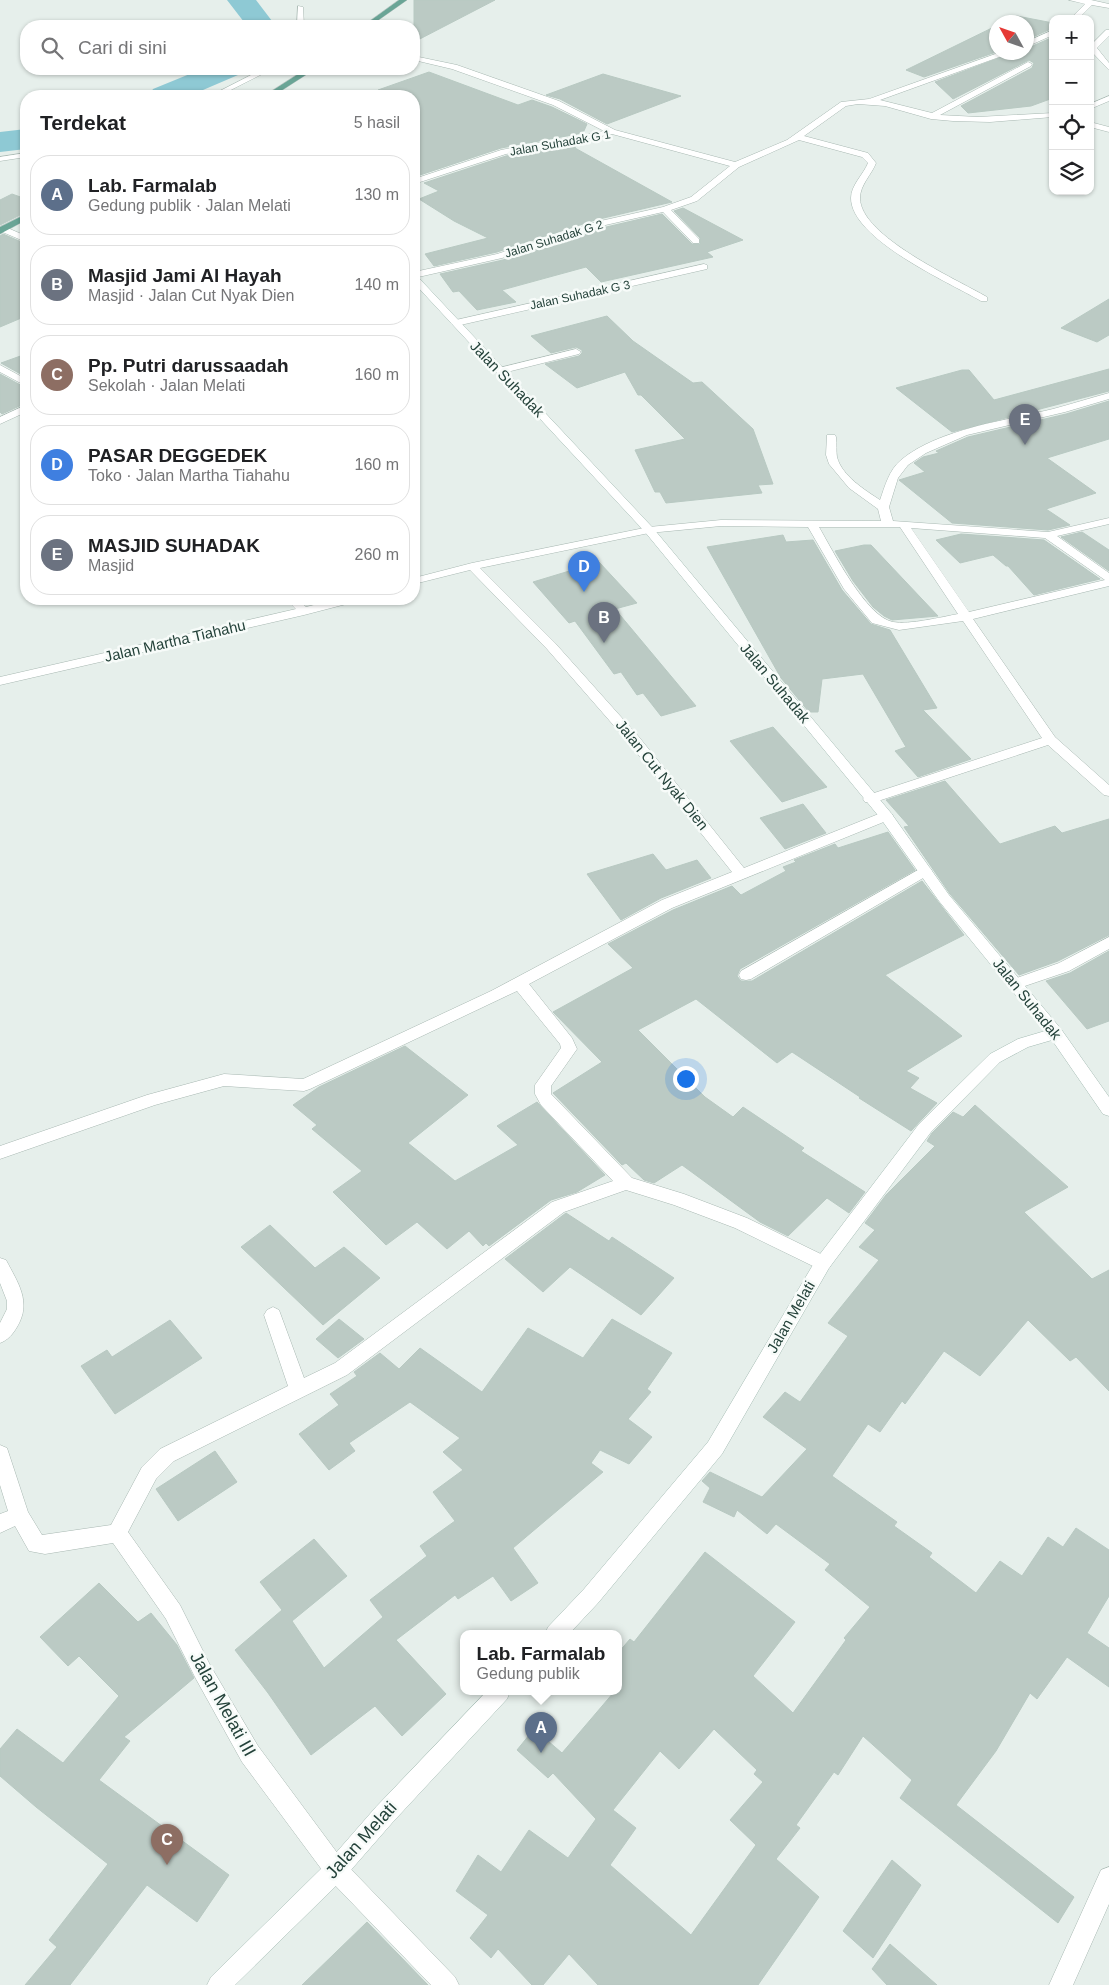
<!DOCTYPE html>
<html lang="id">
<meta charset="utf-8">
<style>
body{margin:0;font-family:Arial,sans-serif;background:#f6f6f6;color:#202124}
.controls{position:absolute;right:15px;top:15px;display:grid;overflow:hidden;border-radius:10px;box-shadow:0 1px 4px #0004}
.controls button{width:45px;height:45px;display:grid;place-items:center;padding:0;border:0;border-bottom:1px solid #e0e0e0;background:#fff;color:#202124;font:25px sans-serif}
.compass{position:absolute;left:989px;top:15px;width:45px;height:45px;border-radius:50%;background:#fff;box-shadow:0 1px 4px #0004;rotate:310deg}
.you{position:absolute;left:685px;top:1078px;width:18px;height:18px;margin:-12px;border:4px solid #fff;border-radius:50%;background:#1a73e8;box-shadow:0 0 0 8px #1a73e833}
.badge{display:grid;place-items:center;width:32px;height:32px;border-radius:50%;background:#7f4e3f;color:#fff;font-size:16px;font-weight:700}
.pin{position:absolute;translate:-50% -41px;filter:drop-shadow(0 1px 2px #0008)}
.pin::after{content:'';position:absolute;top:26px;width:18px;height:15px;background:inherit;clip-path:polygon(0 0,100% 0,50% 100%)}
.popup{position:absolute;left:460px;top:1630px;width:162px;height:65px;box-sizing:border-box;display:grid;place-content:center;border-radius:10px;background:#fff;filter:drop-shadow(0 1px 4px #0005);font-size:16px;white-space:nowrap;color:#757577}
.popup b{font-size:19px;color:#202124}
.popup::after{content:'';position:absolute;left:50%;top:100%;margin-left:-10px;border:10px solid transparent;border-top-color:#fff}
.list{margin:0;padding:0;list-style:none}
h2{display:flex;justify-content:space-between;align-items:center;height:65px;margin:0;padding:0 20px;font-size:21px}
h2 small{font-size:16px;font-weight:400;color:#757577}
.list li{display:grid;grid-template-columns:32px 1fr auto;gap:15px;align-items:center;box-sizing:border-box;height:80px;margin:0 10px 10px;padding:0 10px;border:1px solid #e0e0e0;border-radius:20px}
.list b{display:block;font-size:19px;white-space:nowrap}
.list p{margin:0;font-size:16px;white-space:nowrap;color:#757577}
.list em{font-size:16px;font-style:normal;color:#757577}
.icon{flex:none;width:28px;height:28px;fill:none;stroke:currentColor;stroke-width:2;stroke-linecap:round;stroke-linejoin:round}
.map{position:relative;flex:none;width:1109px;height:1985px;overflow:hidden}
.search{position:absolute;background:#fff;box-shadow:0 1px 4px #0004;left:20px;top:20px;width:400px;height:55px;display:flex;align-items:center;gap:12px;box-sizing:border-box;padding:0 18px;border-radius:20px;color:#757577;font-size:19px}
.panel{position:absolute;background:#fff;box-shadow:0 1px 4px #0004;left:20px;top:90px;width:400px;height:515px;border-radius:20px}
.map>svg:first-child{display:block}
</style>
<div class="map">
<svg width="1109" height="1985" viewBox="0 0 1109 1985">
<rect width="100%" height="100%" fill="#e6efeb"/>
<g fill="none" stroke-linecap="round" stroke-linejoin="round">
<path fill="#8ec9d4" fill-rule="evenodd" d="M227,0H256L272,21V26H244V22Z
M202,69H242L238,75L189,96H149L153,89Z
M26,129V149L0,152V132Z"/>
</g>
<path fill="#bbcac4" stroke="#b8c9c2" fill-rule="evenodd" d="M414,0H495L414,42Z
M1017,16L1053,23V28L1026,40V22H1003Z
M996,26V52L924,77L906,70Z
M1053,37V98L1031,106L968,113L961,106L1032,68L1034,63L1029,60L953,99L935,82L1015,52H1026V49Z
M429,72L518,105L532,100L552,107L587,124L583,133L501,148L414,177V96H388L378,90Z
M603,74L681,96L607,124L560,99L546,95Z
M578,142L575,148L672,202L595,220L497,252L434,266L425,254L488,238L454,221L419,199L439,191L424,183L506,156Z
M12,194L26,199V212L0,225V200Z
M683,208L743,240L707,252L713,257L601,282L586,267L502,290L516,302L477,310L459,291L453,292L440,274L503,260L602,228L662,214L692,244H700V238L674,211Z
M3,234L26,244V316L0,327V236Z
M1109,299V335L1097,342L1061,328Z
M607,316L633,341L693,383L702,382L753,429L773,484L758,485L762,493L666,503L660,492H655L635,450L685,439L641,395H638L625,372L577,388L545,364L579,356L582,353V350L576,347L551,353L531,336Z
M26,354V377L1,363Z
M1109,369V391L952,432L896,388L962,370H969L994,400Z
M0,374L26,388V403L2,414L0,412Z
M1109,401V439L1047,458L1096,493L1046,509L1070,525L1048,530L952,523L899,480L925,472L914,463L923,457L939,453L936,451L968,437L1066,414Z
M1082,532L1109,550V571L1061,537Z
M961,534L1044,540L1100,579L1034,595L1008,566H1006L993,555L960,563L936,540Z
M783,535L786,542L813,540L842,590L871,624L890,630L937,708L923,710L971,759L918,777L895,751L906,747L863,674L822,679L818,712H809L781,678L707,547Z
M864,545H871L938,616L892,620L884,616L873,607L853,581L835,551Z
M599,562L637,603L615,609L696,706L661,716L643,693L637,695L621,672L614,674L575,621L569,623L533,582Z
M773,727L827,787L782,802L730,741Z
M945,781L1000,844L1055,826L1062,833L1109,819V935L1058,961L1019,975L950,894L904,827L909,826L886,800Z
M803,804L826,833L785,849L760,818Z
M888,832L915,870L740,969L737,976L741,981H752L922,881L964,935L885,975L962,1036L906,1071L919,1078L910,1088L937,1103L911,1131L859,1098L860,1097L792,1052L777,1063L696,999L638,1030L705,1097L733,1117L743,1107L804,1148L801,1151L865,1192L849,1213L827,1198L788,1236L760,1222L682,1165L654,1183L644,1180L626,1163L622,1165L553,1093L602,1062L553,1012L633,968L608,944L673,910L732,886L741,895L786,871L783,867L796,862L794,860L835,844L838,848Z
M653,854L666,870L697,860L711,878L661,898L621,920L587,874Z
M1109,951V1021L1087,1029L1046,981L1070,973Z
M405,1046L468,1095L408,1143L455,1181L518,1145L497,1126L537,1102L605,1175L577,1192L551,1200L489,1246L486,1243L483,1246L469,1231L447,1249L417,1222L386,1245L333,1192L362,1171L312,1129L317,1125L293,1105L319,1087Z
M975,1105L1068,1187L1024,1212L1092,1279L1109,1270V1391L1076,1357L1070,1361L1028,1320L980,1376L944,1351L905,1404L902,1401L880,1432L868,1424L832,1476L897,1522L894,1526L932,1553L929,1557L976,1593L1000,1561L1022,1576L1048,1537L1063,1547L1076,1528L1109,1550V1596L1087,1633L1109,1648V1687L1067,1657L1037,1699L1030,1693L996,1751L956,1805L1074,1897L1058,1923L900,1798L912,1780L863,1736L838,1775L834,1772L796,1825L800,1828L776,1859L819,1897L758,1985H598L569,1954L543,1985H532L498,1949L491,1958L470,1938L488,1915L456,1891L478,1855L501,1872L529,1830L568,1858L596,1819L553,1773L548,1778L517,1750L534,1729L562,1753L614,1692H618V1653L630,1639L634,1642L705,1552L795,1622L753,1676L793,1713L846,1640L844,1638L870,1607L825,1570L830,1564L776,1524L767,1534L737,1510L734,1517L703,1502L710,1488L702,1481L710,1472L762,1497L807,1449L763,1417L785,1392L800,1402L848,1336L828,1323L879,1260L859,1247L875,1230L865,1223L886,1195L935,1146L927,1141L932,1133L953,1112L963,1117ZM714,1729L757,1770L754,1774L763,1782L730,1820L756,1845L691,1935L610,1865L636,1828L613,1810L660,1751L679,1769Z
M566,1213L609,1241L612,1237L674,1278L641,1315L570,1267L543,1292L505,1259Z
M270,1225L315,1268L344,1247L380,1278L323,1325L241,1247Z
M339,1319L364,1339L338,1358L316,1339Z
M612,1319L672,1353L647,1389L651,1392L628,1419L652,1437L629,1464L600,1450L591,1463L603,1472L513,1548L538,1583L511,1601L493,1576L458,1599L455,1595L396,1640L446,1694L402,1736L375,1706L311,1755L268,1693L235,1650L282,1610L260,1582L314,1539L347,1576L292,1621L324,1668L383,1617L370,1600L427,1556L420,1546L455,1521L433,1492L463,1470L443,1452L460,1438L410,1402L349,1443L355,1451L329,1470L299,1434L339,1405L330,1394L357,1376L354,1372L380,1353L399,1369L420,1348L482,1392L528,1328L583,1358Z
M170,1320L202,1358L115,1414L81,1366L107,1350L112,1357Z
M215,1451L237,1482L178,1521L156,1489Z
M99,1583L138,1622L151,1613L177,1645L194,1678L124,1737L130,1741L99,1780L229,1875L197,1922L147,1885L70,1985H25L57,1947L49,1940L108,1864L36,1807L0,1776V1749L17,1729L63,1763L119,1696L79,1656L68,1666L40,1637Z
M892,1860L921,1885L873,1958L843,1931Z
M367,1922L428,1985H302Z
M890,1944L937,1985H887L872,1969Z"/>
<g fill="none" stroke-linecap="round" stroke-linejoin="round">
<defs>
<path id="street" d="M1069,0H1091L1109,4V8L1092,5L1078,19H1070L1085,4Z
M298,6L303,7L304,26H297Z
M1053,30V35L1026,47V42Z
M1106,30H1109V36L1097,48L1109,63V70L1090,50V46Z
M1001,52H1013L880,100L932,113L1028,62L1032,64L1031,66L940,115L978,117L1053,113V117L990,122L953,121L931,119L885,106L858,104L846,106L804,136L868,153L876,163C872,174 860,185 860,198C860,236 956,279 987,297V301H981C948,282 851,239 851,198C851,185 863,175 868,163L862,157L799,140L739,167L697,201L671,210L699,239V243H693L663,212L601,226L502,258L414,278V272L497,254L596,222L663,207L691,197L730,166L612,134L506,154L414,184V179L501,150L604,131L553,105L452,69L414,60V56L457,65L559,101L615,130L735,162L787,140L841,102L869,99Z
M263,69H272L219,96H210Z
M1109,96V101L1090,109V104Z
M1090,122L1109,127V132L1090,127Z
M26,153V157L0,161V157Z
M3,226L26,236V242L0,231V227Z
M704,264L707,265V269L456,326L451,323L456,320Z
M576,349L581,352L579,354L499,374L494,371L495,369Z
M0,365L26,379V386L0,372Z
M1109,393V399L1065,412L967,435L926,453L908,465L898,478L889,507L893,521L1048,532L1109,518V524L1057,536L1109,573V586L973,619L1055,737L1109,785V796L1104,795L1048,745L875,802H865L863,799L865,796L1042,738L963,621L899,630L872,623L844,589L808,527L721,526L649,533L480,568L555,643L639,737L744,868L881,813H891L893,816L891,819L672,908L529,984L572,1038L577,1049L551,1086V1094L632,1178L684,1194L747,1218L829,1258L832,1263L829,1268L823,1270L817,1268L735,1228L674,1205L626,1190L564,1212L347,1375L174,1461L156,1479L128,1532L180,1605L210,1665L258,1746L344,1862L455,1977L459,1985H431L328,1878L242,1762L196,1679L166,1619L113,1543L45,1554L29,1551L15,1526L0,1533V1514L8,1511L0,1485V1445L7,1448L28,1512L42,1535L111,1525L142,1467L160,1449L288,1386L264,1315L267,1310L273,1307L279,1310L304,1378L335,1363L552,1202L613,1181L541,1105L535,1094V1085L561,1048L560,1044L517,991L310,1089L304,1091L224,1086L155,1105L0,1159V1146L147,1095L224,1074L303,1079L491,991L662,900L732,872L629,743L547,649L470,570L414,584V578L472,563L649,527L721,520L881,521L878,509L849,488L829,464L826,455L827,435H835L836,437C837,444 836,451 837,457C842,476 865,490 880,500C885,486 889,470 901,460C938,429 1008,420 1053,409C1072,404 1090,398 1109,393ZM819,527H900L958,614C942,617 909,625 893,622C866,617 833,551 819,527ZM911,528L1045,538L1105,580L969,612Z
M26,405V412L0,424V417Z
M286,599H298L306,607L337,599H356L354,602L304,615L0,685V677L296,609Z
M925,866L930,868L932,871L930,874L751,979L746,980L741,979L739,975L741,971Z
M1109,937V949L1069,971L1016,989L1011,988L1009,984L1011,980L1059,963Z
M0,1258L6,1260C18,1283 32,1302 17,1327C13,1334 8,1340 0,1343V1323L7,1309V1301L0,1283Z
M1109,1867V1904L1073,1985H1049L1101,1870Z"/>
<path id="secondary" d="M414,275L417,276L653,528L891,813L949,895L1061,1029L1109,1097V1116L1103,1114L1052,1040L1028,1047L1000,1062L931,1132L829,1268L722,1454L598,1603L569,1634H545L548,1627L584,1589L708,1442L817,1258L919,1124L990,1054L1018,1039L1045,1031L939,901L881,819L645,532L414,283Z
M486,1692H510L507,1699L392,1823L344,1878L235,1985H207L211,1977L328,1862L376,1807Z"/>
<path id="primary" d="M399,0H407L370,26H363Z
M306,69H315L273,96H264Z
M26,214V220L0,234V227Z"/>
</defs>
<use href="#street" stroke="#a8b8b2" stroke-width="1"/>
<use href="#secondary" stroke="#a4bbb3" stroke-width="1"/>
<use href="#primary" stroke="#c2cac8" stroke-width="1"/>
<use href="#street" fill="#fff" fill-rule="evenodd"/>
<use href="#secondary" fill="#fff" fill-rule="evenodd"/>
<use href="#primary" fill="#6aa596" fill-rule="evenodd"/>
</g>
<g text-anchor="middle" stroke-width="5" stroke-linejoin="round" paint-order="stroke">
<g font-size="12" fill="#24423a" stroke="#f7fbf9">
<text transform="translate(560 143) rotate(-10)" y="4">Jalan Suhadak G 1</text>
<text transform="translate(554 239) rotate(-17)" y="4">Jalan Suhadak G 2</text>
<text transform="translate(580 295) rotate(-12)" y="4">Jalan Suhadak G 3</text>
</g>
<g font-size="15" fill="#24423a" stroke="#f7fbf9">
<text transform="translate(507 379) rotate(46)" y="5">Jalan Suhadak</text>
<text transform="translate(175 641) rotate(-13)" y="5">Jalan Martha Tiahahu</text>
<text transform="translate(775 683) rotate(50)" y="5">Jalan Suhadak</text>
<text transform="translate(662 775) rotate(51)" y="5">Jalan Cut Nyak Dien</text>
<text transform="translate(1027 999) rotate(51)" y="5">Jalan Suhadak</text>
<text transform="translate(791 1317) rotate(-60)" y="5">Jalan Melati</text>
</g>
<g font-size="18" fill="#24423a" stroke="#f7fbf9">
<text transform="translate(223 1704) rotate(61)" y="6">Jalan Melati III</text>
<text transform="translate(361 1840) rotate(-48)" y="6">Jalan Melati</text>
</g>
</g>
</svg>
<div class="controls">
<button>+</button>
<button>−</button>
<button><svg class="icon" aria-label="locate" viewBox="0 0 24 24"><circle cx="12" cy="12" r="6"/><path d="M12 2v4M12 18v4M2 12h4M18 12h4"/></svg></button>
<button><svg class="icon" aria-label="layers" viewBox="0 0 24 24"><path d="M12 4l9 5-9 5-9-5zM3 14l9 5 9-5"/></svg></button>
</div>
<svg class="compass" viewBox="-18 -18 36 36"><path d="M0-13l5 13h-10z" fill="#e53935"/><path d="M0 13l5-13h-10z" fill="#757577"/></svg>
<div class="you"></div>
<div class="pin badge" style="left:541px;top:1753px;background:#5c6f8a">A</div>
<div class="popup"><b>Lab. Farmalab</b>Gedung publik</div>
<div class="pin badge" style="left:604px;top:643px;background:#6b7280">B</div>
<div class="pin badge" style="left:167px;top:1865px;background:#8d6e63">C</div>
<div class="pin badge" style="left:584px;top:592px;background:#3f7fe0">D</div>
<div class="pin badge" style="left:1025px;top:445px;background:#6b7280">E</div>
<div class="search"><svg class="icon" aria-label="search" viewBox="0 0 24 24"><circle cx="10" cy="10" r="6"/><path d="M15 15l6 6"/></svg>Cari di sini</div>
<section class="panel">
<h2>Terdekat<small>5 hasil</small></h2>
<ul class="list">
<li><span class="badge" style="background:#5c6f8a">A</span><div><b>Lab. Farmalab</b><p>Gedung publik · Jalan Melati</p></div><em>130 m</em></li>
<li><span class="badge" style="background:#6b7280">B</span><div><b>Masjid Jami Al Hayah</b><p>Masjid · Jalan Cut Nyak Dien</p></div><em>140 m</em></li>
<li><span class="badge" style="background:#8d6e63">C</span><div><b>Pp. Putri darussaadah</b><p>Sekolah · Jalan Melati</p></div><em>160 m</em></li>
<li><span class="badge" style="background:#3f7fe0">D</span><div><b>PASAR DEGGEDEK</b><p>Toko · Jalan Martha Tiahahu</p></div><em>160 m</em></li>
<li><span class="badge" style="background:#6b7280">E</span><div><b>MASJID SUHADAK</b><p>Masjid</p></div><em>260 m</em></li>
</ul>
</section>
</div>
